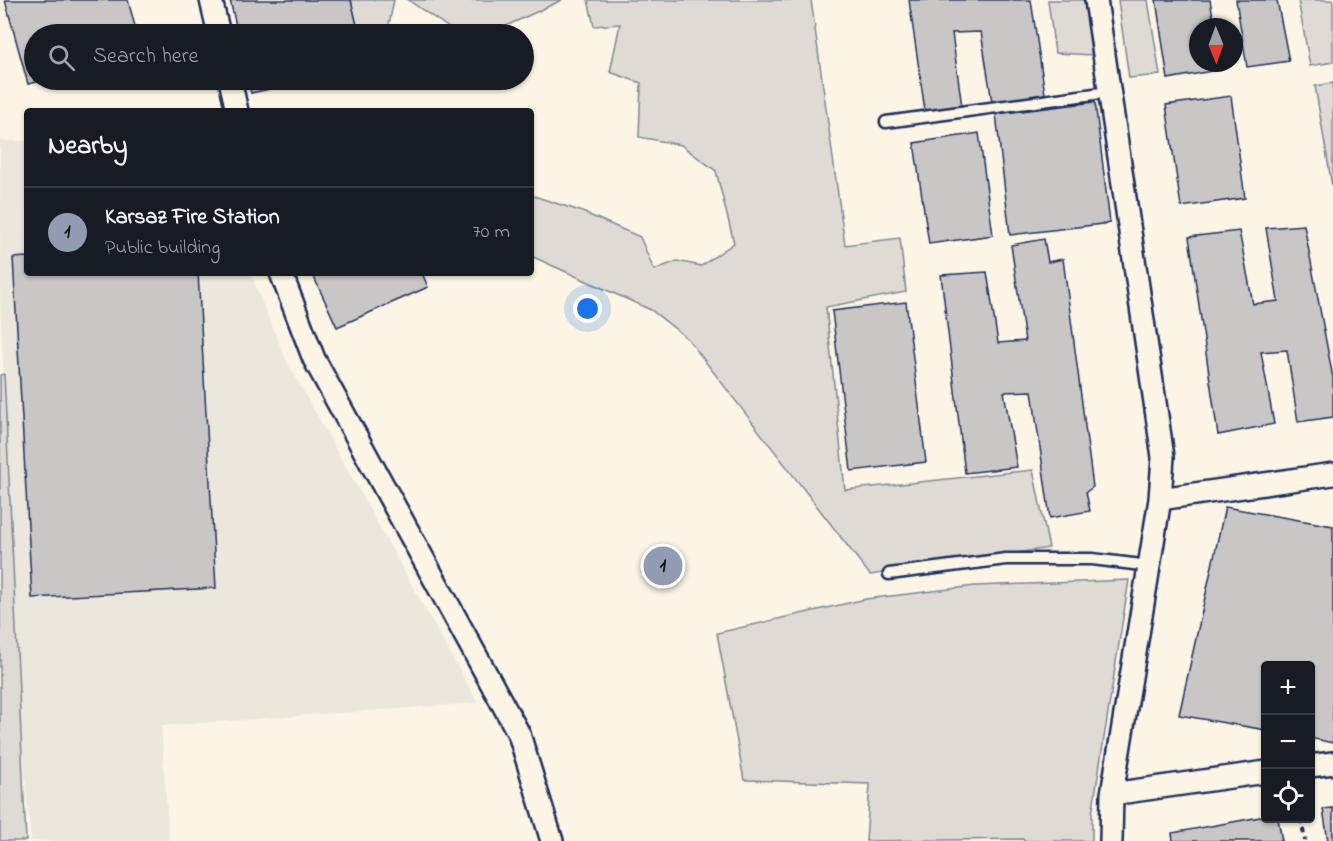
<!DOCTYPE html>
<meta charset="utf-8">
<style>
body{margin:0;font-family:"Indie Flower",sans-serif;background:#242831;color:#f1f3f6}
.controls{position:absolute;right:18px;bottom:18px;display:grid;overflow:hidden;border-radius:6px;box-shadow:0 2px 4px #0004}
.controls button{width:54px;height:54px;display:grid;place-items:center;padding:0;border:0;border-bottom:2px solid #363941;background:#171b24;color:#f1f3f6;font:30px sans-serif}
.compass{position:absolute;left:1189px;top:18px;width:54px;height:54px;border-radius:50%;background:#171b24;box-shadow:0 2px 4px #0004;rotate:179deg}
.you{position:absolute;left:588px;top:309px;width:21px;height:21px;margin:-15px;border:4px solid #fff;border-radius:50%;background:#1a73e8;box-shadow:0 0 0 9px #1a73e833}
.badge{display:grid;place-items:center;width:39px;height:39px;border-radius:50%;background:#919bb2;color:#111;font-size:20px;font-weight:700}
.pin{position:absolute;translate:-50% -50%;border:3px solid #fff;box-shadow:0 2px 6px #0006}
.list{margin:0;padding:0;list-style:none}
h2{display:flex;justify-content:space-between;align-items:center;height:78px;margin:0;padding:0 24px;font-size:26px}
h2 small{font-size:20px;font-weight:400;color:#9ea1a6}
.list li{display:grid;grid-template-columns:39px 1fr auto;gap:18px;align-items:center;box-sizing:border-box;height:90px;padding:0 24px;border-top:2px solid #363941}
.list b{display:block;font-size:22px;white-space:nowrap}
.list p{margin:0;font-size:20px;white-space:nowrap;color:#9ea1a6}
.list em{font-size:20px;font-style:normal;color:#9ea1a6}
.icon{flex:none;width:33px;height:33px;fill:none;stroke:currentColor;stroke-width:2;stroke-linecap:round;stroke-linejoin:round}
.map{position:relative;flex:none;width:1333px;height:841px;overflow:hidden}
.search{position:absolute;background:#171b24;box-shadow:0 2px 4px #0004;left:24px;top:24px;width:510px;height:66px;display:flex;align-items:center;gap:15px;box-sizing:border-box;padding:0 21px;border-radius:33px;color:#9ea1a6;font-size:22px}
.panel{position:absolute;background:#171b24;box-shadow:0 2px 4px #0004;left:24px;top:108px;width:510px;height:168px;border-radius:6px}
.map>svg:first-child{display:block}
</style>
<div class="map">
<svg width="1333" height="841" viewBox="0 0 1333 841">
<rect width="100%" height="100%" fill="#fcf5e5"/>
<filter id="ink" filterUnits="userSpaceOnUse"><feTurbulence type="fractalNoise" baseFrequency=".0167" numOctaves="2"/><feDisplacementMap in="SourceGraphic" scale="12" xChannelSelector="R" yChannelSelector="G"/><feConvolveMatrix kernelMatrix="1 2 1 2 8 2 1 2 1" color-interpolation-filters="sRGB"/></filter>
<g filter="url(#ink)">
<path fill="#ece7dc" d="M0,141H27V273H250L287,362L478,703L161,726L169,841H31L21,732L0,303Z"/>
<path fill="#dfdbd4" stroke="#7d8599" stroke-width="1.5" d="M351,0H394L388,29L391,34H359Z
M408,0H562L489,34H458Z
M588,0H811L845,245L900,238L906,292L826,307L845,490L1033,470L1049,548L870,575L688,339L651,310L531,256V195L580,211L640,237L654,270L677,261L701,266L734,243L716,171L681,145L639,137L641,83L610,72L620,24L594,26Z
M1048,0H1084L1093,55L1055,53Z
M1118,0H1148L1160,75L1129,78Z
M1298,0H1333V62L1310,66Z
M1333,83V186H1332L1315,86Z
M4,374L26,841H0V375Z
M1129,580L1092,814V841H1024L1023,839L866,841L870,784L744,780L717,633L866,599L975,586Z"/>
<path fill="#c8c7c6" stroke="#1b2f5e" stroke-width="1.5" d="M5,0H128L137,34H34V80H46L28,84Z
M230,0H351L359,34H238Z
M909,0H1031L1045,94L992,102L981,32L952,33L962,107L925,111Z
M1156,0H1210L1215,27H1198V63H1222L1223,69L1168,79Z
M1236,0H1277L1289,61L1247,67Z
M248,80H310L251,93Z
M1231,96L1245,198L1181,207L1166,105Z
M1095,102L1110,223L1010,235L996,114Z
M979,133L993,235L929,244L914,143Z
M1304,225L1333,378V417L1298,422L1287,350L1261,352L1274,424L1218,435L1189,237L1239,231L1253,304L1278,301L1266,228Z
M1044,239L1048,262L1063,259L1093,487L1086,492L1090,511L1050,518L1032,391L1004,392L1017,467L965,473L941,275L987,272L998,343L1025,341L1011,245Z
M27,257V273H198L216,588L32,598L13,258Z
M312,273H422L428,287L337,327Z
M906,302L926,462L851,471L832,311Z
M1225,507L1333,526V743L1310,738V666H1266V730L1179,715Z
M1333,808V841H1328L1323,809Z
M1266,816V818H1278L1282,841H1173L1172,833Z"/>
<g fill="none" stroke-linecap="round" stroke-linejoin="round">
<defs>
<path id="lane" d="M886,122L1109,92
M889,574L1006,559H1092L1150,566"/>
<path id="street" d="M211,0L219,34
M1096,0L1163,457L1160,499L1112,794L1111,841
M230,80L237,111
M281,273L314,359L519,734L552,841
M1160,499L1333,474
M1310,766L1333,763
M1112,794L1266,772"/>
</defs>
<use href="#lane" stroke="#1b2f5e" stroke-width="15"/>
<use href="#street" stroke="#1b2f5e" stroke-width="26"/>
<path stroke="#1b2f5e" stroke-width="4" stroke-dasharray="6 4.5" stroke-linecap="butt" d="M1301,818L1305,841"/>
<use href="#lane" stroke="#fcf5e5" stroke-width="10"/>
<use href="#street" stroke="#fcf5e5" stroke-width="21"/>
</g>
</g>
</svg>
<div class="controls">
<button>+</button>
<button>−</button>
<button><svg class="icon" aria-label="locate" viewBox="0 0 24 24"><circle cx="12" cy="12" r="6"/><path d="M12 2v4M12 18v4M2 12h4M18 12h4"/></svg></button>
</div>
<svg class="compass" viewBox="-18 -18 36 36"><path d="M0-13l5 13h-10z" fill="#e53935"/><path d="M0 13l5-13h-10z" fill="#9ea1a6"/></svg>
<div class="you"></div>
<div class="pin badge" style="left:663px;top:566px">1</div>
<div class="search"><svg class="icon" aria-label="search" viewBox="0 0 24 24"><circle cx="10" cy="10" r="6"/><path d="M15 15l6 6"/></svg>Search here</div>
<section class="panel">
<h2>Nearby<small></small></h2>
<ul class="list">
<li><span class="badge">1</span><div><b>Karsaz Fire Station</b><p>Public building</p></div><em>70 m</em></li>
</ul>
</section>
</div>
